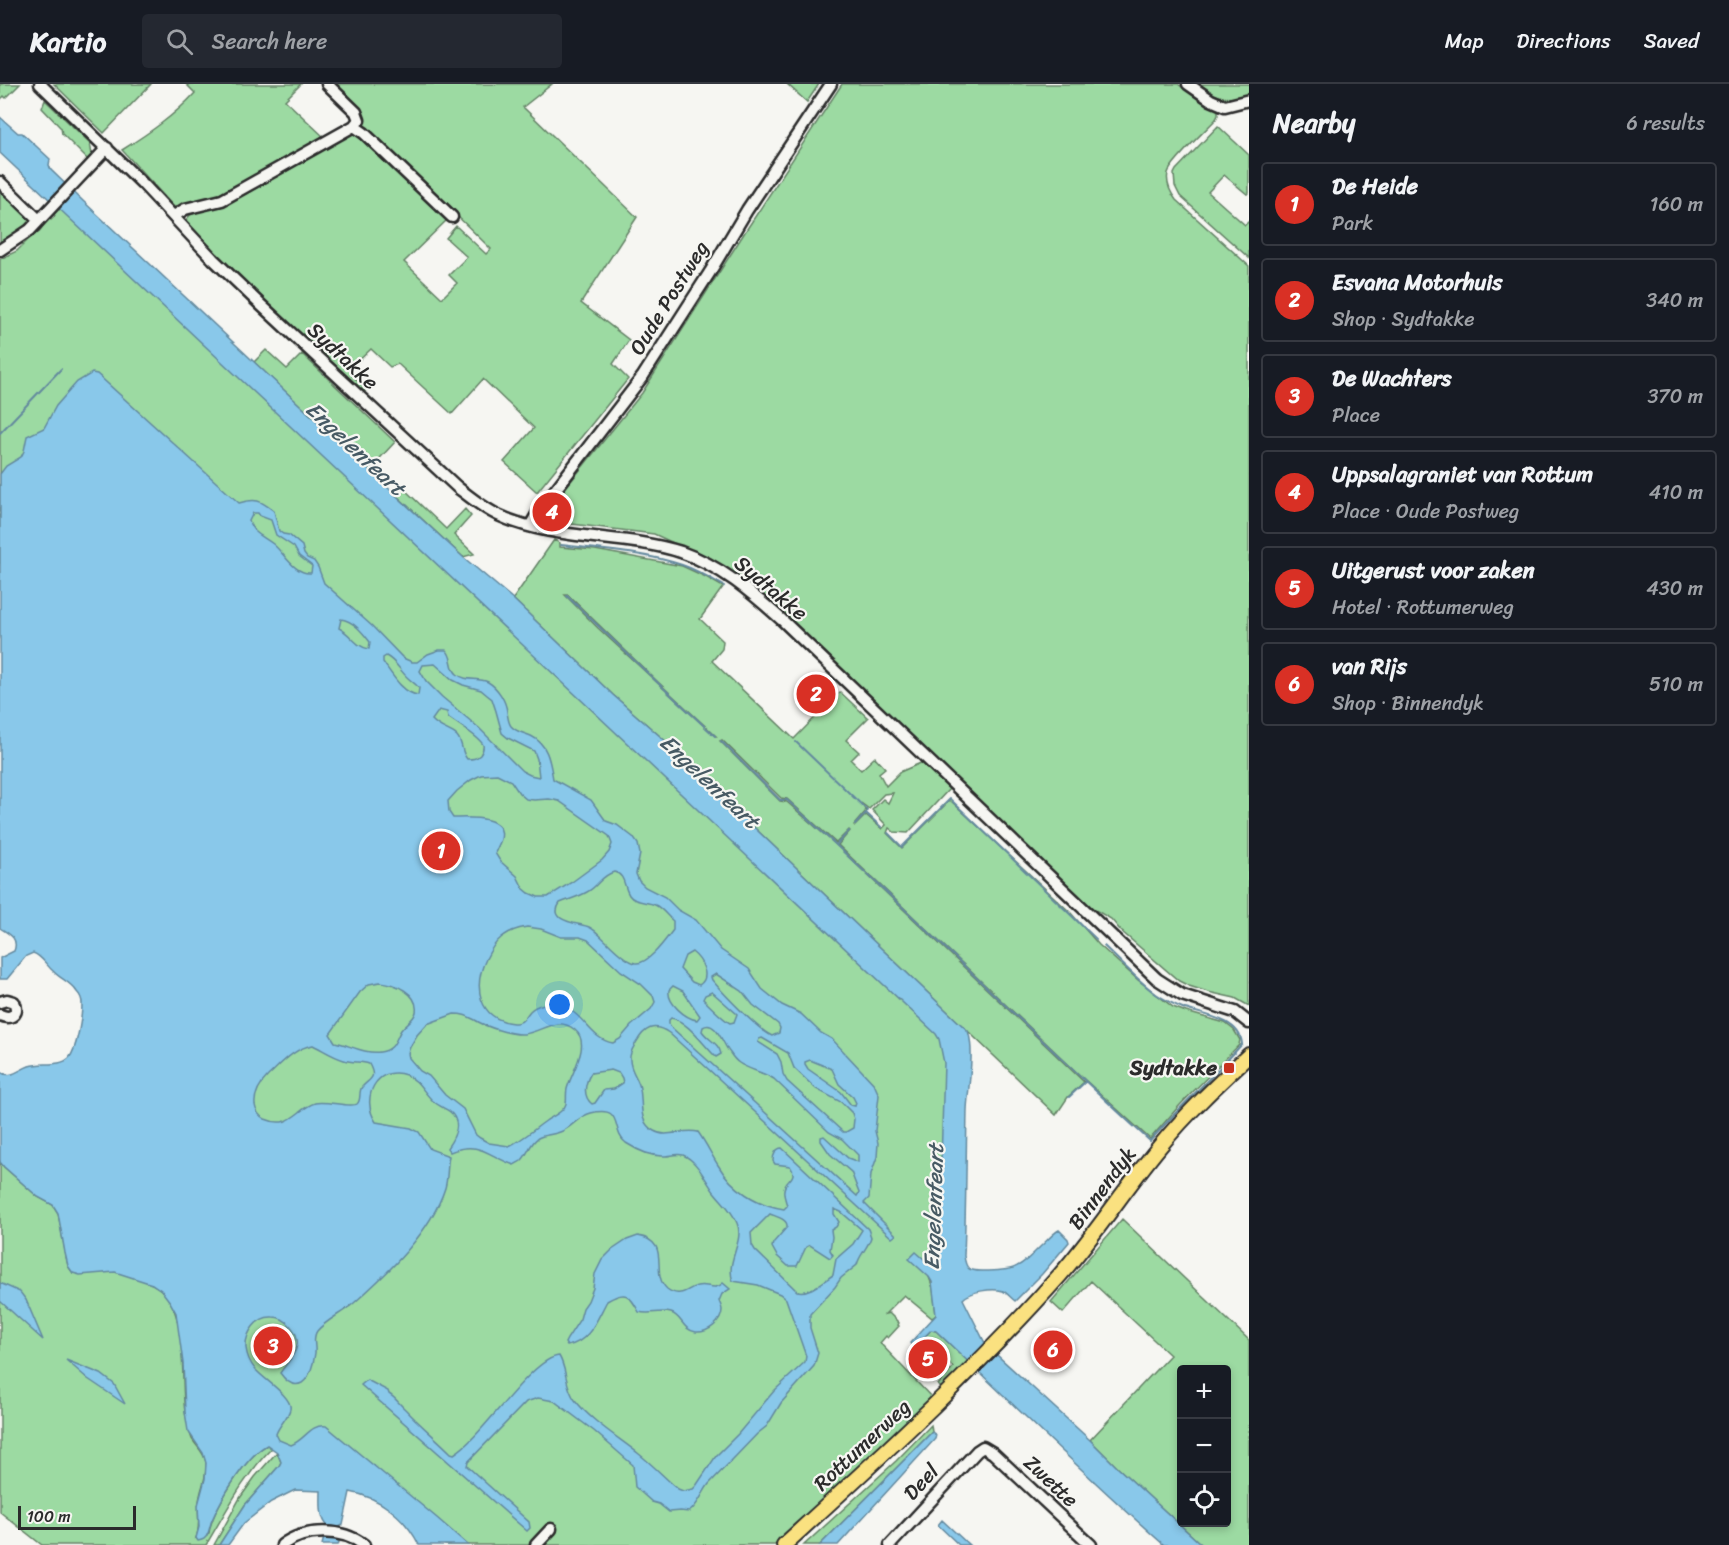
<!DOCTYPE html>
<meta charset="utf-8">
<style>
body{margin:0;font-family:Sriracha,sans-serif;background:#242831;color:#f1f3f6}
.controls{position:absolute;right:18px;bottom:18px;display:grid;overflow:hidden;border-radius:6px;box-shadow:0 3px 9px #0003}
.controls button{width:54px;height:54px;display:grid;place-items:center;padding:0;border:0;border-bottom:2px solid #363941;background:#171b24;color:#f1f3f6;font:30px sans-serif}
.scale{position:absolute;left:18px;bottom:15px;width:118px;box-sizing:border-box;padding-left:6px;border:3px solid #2b2b2b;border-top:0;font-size:16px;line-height:21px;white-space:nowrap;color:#2b2b2b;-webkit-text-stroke:4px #f6f6f2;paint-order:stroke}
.you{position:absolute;left:560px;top:921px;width:21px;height:21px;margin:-15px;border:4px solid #fff;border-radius:50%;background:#1a73e8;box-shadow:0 0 0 9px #1a73e833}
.badge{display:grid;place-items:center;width:39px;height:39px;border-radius:50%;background:#d93025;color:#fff;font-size:20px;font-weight:700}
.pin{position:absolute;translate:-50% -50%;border:3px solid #fff;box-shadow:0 2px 6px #0006}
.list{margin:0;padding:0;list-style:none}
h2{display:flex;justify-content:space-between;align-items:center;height:78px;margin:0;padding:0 24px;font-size:26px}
h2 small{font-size:20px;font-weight:400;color:#9ea1a6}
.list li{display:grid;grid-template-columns:39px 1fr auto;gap:18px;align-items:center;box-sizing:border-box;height:84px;margin:0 12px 12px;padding:0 12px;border:2px solid #363941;border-radius:6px}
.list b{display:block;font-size:22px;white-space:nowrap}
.list p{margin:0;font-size:20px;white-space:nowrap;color:#9ea1a6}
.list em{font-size:20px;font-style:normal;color:#9ea1a6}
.icon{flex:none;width:33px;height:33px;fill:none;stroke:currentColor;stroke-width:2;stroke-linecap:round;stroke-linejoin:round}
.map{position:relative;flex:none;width:1249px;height:1461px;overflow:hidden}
header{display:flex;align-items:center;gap:36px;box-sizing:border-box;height:84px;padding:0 30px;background:#171b24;border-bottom:2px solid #363941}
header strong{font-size:28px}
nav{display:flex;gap:33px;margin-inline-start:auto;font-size:21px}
.search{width:420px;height:54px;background:#242831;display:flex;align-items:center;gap:15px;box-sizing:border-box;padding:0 21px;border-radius:6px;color:#9ea1a6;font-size:22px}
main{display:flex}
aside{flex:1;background:#171b24}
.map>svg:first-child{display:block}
</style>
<header>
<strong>Kartio</strong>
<div class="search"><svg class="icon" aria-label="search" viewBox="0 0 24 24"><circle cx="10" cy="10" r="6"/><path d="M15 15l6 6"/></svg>Search here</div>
<nav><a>Map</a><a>Directions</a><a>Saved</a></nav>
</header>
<main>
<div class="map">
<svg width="1249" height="1461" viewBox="0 0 1249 1461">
<rect width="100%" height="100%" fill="#f6f6f2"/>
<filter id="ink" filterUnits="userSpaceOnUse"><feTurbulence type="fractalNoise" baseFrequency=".0167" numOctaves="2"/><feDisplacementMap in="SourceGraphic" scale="12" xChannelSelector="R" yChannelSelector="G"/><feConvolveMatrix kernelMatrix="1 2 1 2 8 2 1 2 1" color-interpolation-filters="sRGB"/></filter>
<g filter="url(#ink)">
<path fill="#9cdaa2" stroke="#648266" stroke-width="1.5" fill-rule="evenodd" d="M0,0H20L6,14L4,12L0,16Z
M54,0H151L104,49Z
M186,0H301L285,16L324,53L235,104L212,115L175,124L122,66C149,49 174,32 195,9Z
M330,0H552L523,23L637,133L581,219L629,256L613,280L628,295L537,408L504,378L534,344L483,295L452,330L398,280L390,283L371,265L350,285L352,291L367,306L360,309L297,250L195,151L185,137L190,131L211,123L354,48L361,51L449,134L404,178L442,214L457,199L449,191L467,173L446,154L456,142L486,170L491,165L366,43L363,40L365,36L363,31Z
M787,0H819L807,18Z
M842,0H1178C1191,11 1202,17 1218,22V31L1216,35C1207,45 1171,78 1168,89C1166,98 1170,108 1176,116L1249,182V922L1235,914L1208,908L1189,902L1179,897L1121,847L1111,835L1085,820L762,510L719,480L654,450L547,437L545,434L547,427L642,309L745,148Z
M1196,0H1249V15C1225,14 1215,14 1196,0Z
M45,16L90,59L92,71L88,76L62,50L61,44L42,24Z
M1218,42L1249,71V109L1247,110L1224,91L1208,108L1245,141L1249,137V174L1180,112L1175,102L1174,90L1176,86Z
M0,107L31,136L9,156L0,162Z
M59,124L60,126L62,125L938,949L947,979L941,1182L929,1193L933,1204L936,1231L932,1234L904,1211L885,1230L889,1229L899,1239L898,1241L899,1242L888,1254L886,1252L880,1259L933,1315L778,1461H445L353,1387L289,1373L235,1310L0,479V175L17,167L37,147L38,149L49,134L51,136L55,132L54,130Z
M266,266L287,285L302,270L395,358L369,386L254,278Z
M403,404L446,445L465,425L471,432L454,451L474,470L463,473L396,411Z
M554,456L560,459V463L595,466L682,482L706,493L723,503L700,535L723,557L722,565L712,577L794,655L840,608L868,634L846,656L859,668L851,676L861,686L875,673L885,684L879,689L886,702L900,688L923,678L950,704L908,749L894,748L889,744L887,749L902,764L950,716L1070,828L1099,861L1138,896L1173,923L1186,928L1225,939L1234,946L1240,956L1239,961L1180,1021L1150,1055L1085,996L838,761L850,747L849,746L836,759L787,715L781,714L722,656L720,657L780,717L787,718L836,761L1084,998L1068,1013L1056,1031L719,710L669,660L613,611L513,515ZM565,511H568L658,598L716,652H715L598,544ZM893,709L888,719L883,715L872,726L886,741L882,745L866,731L855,742L854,741L866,727L861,719L869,725L884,710Z
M0,1078L4,1083L38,1113L53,1121L58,1129L68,1182L73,1189C88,1190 101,1187 114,1188C126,1189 152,1198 161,1206C189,1231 180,1294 185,1328C187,1336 189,1348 192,1355C197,1363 204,1368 206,1378C208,1392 200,1405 199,1418C197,1431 201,1442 196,1454L209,1449C212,1426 246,1372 267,1361L272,1364C243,1393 227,1426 206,1461H42L0,1428Z
M1122,1135L1249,1256V1461H1202L1118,1384L1090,1356L1170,1271L1091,1197L1063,1229L1051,1218ZM1182,1286H1226V1438H1182Z
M931,1246L936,1247L969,1278L944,1306L938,1301L953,1283L939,1269L936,1272L920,1257Z
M931,1341L932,1348L820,1461H804L896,1377Z
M277,1368L281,1378L279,1382L245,1421L219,1461H214L240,1414L255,1393Z"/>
<path fill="#89c8ea" stroke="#63899e" stroke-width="1.5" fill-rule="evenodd" d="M0,33L18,49H22L50,75L49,81L51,86L83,117L401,416L463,473L513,515L613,611L669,660L719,710L968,947C975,967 968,1004 967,1026C966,1075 966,1123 964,1172C966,1185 968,1187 982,1187C1015,1187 1018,1185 1041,1162C1047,1157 1052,1150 1059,1146L1068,1155L1069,1158L1042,1190L1015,1217C1011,1214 1007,1209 1003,1207C992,1204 971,1207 963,1215L986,1261L1090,1356L1118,1384L1202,1461H1164C1086,1392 1011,1318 936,1247L931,1246L914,1264L910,1259L936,1231L932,1198L929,1193L909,1175L916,1168L933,1183L938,1179L944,979L939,955L936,950L0,69Z
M92,289L97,290L239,419C256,414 260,416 274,427L279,447L283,450L289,451L302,462L304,470L307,474L314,477L318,483L324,499L372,542L403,574L412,578H417L428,570L439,566H446C454,573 449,583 457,590C466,598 478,593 488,598C498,604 506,617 507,628C508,633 508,638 511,642C516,648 524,649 531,652C548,660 550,678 553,695L591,716L606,737L617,741L633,753L638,760L640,770L636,790L639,797L645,803L665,813L678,826L696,836L721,866L749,885L762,905L782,921L801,930L821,949L832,955L874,1000L879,1011L875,1047L878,1059L877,1073L871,1090L869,1114L864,1119L896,1151L892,1154L669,949C654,939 645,943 636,959C633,964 629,969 630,976C630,987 639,995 640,1005C643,1021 638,1038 654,1047C667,1055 683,1044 698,1048C706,1059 711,1070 718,1081C732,1105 757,1121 784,1125L787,1122C786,1117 783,1111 784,1106C785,1095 799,1095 790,1082L775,1080L773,1077C773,1071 776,1064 782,1064L868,1145L871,1153C868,1164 859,1171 857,1181L841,1194L835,1203L810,1230V1244L818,1269L814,1282L781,1319L767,1342L757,1350L709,1400C702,1409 698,1422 689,1428L680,1427L669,1428L659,1420L652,1418L635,1403L633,1381L594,1347L554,1317L538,1314L526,1318L468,1378L467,1382L529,1438L530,1444L527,1447L361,1301L367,1296L388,1307L389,1310C396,1314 399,1320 406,1326C420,1341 436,1354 451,1369L454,1370C483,1353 531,1274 559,1272C567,1285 565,1303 575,1316C590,1336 619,1354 639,1370C653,1381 665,1394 678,1405L683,1407L693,1405L696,1402L716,1372L738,1350L774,1307L805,1278L806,1272L786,1215L780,1210L758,1201L733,1197C725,1177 745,1158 737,1139C732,1126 723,1119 715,1109C706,1098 698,1077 683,1071C677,1069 671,1072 665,1072C652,1073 637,1066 626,1059C610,1047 625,1021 591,1029C578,1032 572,1044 560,1048C553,1051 545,1050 538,1054C530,1059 528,1070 522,1076C522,1077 515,1080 514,1081C488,1072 480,1056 450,1068L447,1064C455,1053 463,1038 449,1027C444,1024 437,1021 433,1017C423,1008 419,996 406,991C376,980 360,1015 376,1038L411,1044L419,1048L430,1065L449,1072C447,1082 448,1094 445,1104C431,1148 388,1189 354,1219C343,1229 326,1236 317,1247C312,1254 316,1261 315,1269C314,1278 310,1294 302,1299C293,1304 285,1296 280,1289C286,1280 295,1272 297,1261C299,1248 286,1233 273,1233C257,1232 245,1249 246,1264C247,1272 250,1279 255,1285C262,1294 293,1313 290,1325C288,1334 279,1341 276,1350L279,1356L291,1361C305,1356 310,1340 326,1342L437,1434L468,1461H419C406,1434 380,1413 350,1408L343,1441L337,1444L336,1453L339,1458L338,1461H322L324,1453H328L329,1443C319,1435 321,1419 321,1407L295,1406L271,1418L244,1439L228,1461H219L245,1421L279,1382L281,1378L277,1368L267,1361C246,1372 221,1415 212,1436C210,1440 210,1445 208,1449C206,1455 203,1456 198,1457L196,1454L199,1443L198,1421L205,1395L206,1379L203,1369L188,1347L185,1328L183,1279L176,1229L170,1218L161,1206L152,1200L115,1188L80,1191L73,1189L68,1182L65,1169L58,1129L53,1121L38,1113L4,1083L0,1078V988C12,995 18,986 29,982C42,978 60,983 69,974C77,965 82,933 82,920C82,916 80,911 77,908C71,898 60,895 53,887C46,881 42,872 33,869L26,872L7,895H0V874L14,867C19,854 9,850 0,844V390L6,382L21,373L24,367L27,352L44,344L56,322L77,298ZM253,429H258L260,432L271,436L276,451L294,463L299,472L312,482L311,489C295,491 284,469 273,460C264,453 252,449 249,437ZM341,535C354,537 363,549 370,558L369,565C357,564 350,549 339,544ZM386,572C396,577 400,587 408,594C412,598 415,599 419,604L418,611C403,610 391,589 383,578V574ZM435,580L453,596L463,601L481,606L487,611L492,615L496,627L502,649L508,654L534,667L537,675L539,693L530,691L522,687L479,644L442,613L426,597L420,587L423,581ZM439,626L447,628L448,633C455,639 480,653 483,661C484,665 482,668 480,671C476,675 472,675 467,675C461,668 463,659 457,652C451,646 440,645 432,636ZM497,690L511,697L519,709L526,715L534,716L549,715L559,717L609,752L612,760L609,768L602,776L572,798L548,813H538L529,809L523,804L517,792L500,777L495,769C497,764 500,759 501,755C507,730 466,734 453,734L449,728L448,717L457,707L471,696L481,691ZM614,788C626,791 623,802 629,811C634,819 647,817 655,821C662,824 667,832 673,837V846C666,855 649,880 636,879C627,878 613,864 607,858C601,853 596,846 589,843C579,839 547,838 560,819C569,815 579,813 587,808C599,802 600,792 614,788ZM527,843L541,845L561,853H580L588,856L621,887L641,900L653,912L655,918L651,925L631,942L620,955L613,959C594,956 587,938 573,928C569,925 562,922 556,920C548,918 536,921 530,927C524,934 523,940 513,939C478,935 473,902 486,875C495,856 506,846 527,843ZM692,868C701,875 712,893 699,901L692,898L680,885L685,872ZM716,890L742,907L753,921L778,940L780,944L779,949L772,952C757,945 724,910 712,896L711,893ZM380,898C394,899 419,909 416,928C414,936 406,939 401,946C395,956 395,966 380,968C365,970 349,961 335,958L330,950L360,908L369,900ZM673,902L683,907L700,932L697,936C685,934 667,919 669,906ZM712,908L737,930L734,938L730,939C724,936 708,920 703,915L705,911ZM454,930C464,930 467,932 475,936C486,943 511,951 524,950C543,948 556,931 575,946C592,960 571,989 567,1005C565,1013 569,1020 562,1026C558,1030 552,1033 547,1036C534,1045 524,1055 509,1062L489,1059L480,1054L476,1051L463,1025L445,1011L429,992L420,987L409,974L408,969L410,963L417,951L427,940ZM671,934C688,937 704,962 716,973L721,970C719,959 708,956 702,947L703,943C716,935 723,961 730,969C732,972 736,977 739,979C749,986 763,988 774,995L829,1048L842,1055L858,1071V1078L848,1074L824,1052L821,1053V1057L830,1070L851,1088L859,1109L857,1112L671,943L669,940V936ZM762,954L788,969L794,984L816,1005L841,1018L852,1029L854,1035L853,1044L846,1048H843L787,997L783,990L781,978L777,970L758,958L759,955ZM313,961C323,966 333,973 344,976C353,979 361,977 369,980C377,995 370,994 362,1003C358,1008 362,1016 357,1020C351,1024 325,1016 315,1019C296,1025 291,1046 265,1035C259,1032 256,1028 255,1021C254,1010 260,1000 268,992C281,980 294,964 313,961ZM810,976L832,985L839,1000L853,1013L856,1019L855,1022L851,1021L841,1008L808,985L805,980V978ZM611,986L619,989L622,994L623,999L614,1005L604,1006L595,1019L592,1020C582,1012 585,999 591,989ZM834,1125L841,1128L862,1146L853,1160L836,1175L833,1191C822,1198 810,1210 797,1207L755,1166L752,1161L751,1149L770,1130C777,1133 788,1135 787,1143L773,1159L772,1163L777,1172L788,1182H797L806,1163L810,1161L830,1174L833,1171L830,1166L832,1153L831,1146L836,1143L839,1138L834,1130Z
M638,1152C673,1158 649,1189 667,1205C671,1208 675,1210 680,1209C686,1209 691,1203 697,1202C708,1199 714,1208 723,1199L730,1205L722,1210L719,1217C720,1220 722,1223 722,1226C722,1238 708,1249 696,1248C682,1246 682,1232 671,1229C660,1226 650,1231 639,1228C629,1210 626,1206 607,1217C597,1235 590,1258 567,1262L565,1259L567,1255L580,1235L583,1224L588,1217L593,1204L595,1190L602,1176L612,1166L627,1156Z
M0,1199L20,1208L26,1216L43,1256L0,1217Z
M66,1276L101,1290L114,1300L125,1320L88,1295Z
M932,1348L936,1351L935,1355L838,1461H820Z
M942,1436L969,1461H959L938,1441Z"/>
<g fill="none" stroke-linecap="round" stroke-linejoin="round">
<path stroke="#63899e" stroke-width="2" d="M0,349L61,285
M561,461C601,466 643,468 682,481C697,486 710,494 724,502
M567,512L657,598L715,652
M721,657L780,716H787C910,827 1027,945 1150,1057C1179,1023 1212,994 1242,960C1240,935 1204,931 1185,925C1175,921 1165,916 1156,910C1137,896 1121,878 1104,862
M796,658L867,726L866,729L881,743
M855,741L866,729
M888,749L902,763L950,715L1096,855
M837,760L849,747
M1069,1013L1085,998"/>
<defs>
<path id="minor" d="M40,0L142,99L213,175L262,222L457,403C470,413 483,424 498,431C556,458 621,449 681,468C721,482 751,508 782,536L1157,895L1182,911L1235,928L1249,939
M327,0L356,28L359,36L354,42
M1188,0L1211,16L1225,22L1249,16
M0,98L39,136
M174,132L185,125L222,116L354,42L364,49L452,133
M0,166L30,146L107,64
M530,442L539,427L643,292L710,188L747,126L831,0
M0,918L7,916L14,918C20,930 11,936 0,931
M282,1461C305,1444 342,1444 364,1461
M536,1461L551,1445
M890,1461L977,1367L983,1363L993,1369L1091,1461"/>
<path id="major" d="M784,1461C879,1374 974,1288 1060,1191C1096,1150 1125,1104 1160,1062C1187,1029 1218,1000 1249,971"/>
</defs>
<use href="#minor" stroke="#2b2b2b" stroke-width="15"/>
<use href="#major" stroke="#2b2b2b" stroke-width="18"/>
<use href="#minor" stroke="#f6f6f2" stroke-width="10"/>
<use href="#major" stroke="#fae180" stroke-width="14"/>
</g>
</g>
<rect fill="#c8321e" stroke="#f6f6f2" stroke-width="2" x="1223" y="978" width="12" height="12" rx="3"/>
<g text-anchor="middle" stroke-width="4.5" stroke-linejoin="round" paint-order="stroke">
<g font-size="21" fill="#2b2b2b" stroke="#f6f6f2">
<text transform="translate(669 214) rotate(-58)" y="7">Oude Postweg</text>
<text transform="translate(343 272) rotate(43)" y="7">Sydtakke</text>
<text transform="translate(771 504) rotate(40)" y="7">Sydtakke</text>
<text transform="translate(1102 1104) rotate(-53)" y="7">Binnendyk</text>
<text transform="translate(862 1361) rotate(-43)" y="7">Rottumerweg</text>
<text transform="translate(1051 1397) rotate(43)" y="7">Zwette</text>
<text transform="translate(921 1398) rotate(-47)" y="7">Deel</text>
</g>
<g font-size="21" font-weight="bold" fill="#2b2b2b" stroke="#f6f6f2" text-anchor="end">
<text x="1217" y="991">Sydtakke</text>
</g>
<g font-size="22" font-style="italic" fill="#475a64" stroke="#f6f6f2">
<text transform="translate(356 364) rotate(43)" y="8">Engelenfeart</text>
<text transform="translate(710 697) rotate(43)" y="8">Engelenfeart</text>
<text transform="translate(933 1123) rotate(-88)" y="8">Engelenfeart</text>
</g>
</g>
</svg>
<div class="controls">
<button>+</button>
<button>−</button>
<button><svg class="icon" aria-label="locate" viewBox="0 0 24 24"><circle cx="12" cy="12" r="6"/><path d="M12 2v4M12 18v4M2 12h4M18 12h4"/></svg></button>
</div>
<div class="scale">100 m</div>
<div class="you"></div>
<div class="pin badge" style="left:441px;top:767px">1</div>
<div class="pin badge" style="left:816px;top:610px">2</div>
<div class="pin badge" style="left:273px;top:1262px">3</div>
<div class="pin badge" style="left:552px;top:428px">4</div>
<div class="pin badge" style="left:928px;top:1275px">5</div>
<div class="pin badge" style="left:1053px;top:1266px">6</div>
</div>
<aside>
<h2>Nearby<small>6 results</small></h2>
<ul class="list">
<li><span class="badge">1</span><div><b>De Heide</b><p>Park</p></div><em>160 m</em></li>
<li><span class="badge">2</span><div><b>Esvana Motorhuis</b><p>Shop · Sydtakke</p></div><em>340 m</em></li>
<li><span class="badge">3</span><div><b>De Wachters</b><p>Place</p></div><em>370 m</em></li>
<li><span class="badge">4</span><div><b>Uppsalagraniet van Rottum</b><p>Place · Oude Postweg</p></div><em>410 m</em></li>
<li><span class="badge">5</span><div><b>Uitgerust voor zaken</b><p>Hotel · Rottumerweg</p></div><em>430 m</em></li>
<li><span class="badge">6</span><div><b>van Rijs</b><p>Shop · Binnendyk</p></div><em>510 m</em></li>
</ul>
</aside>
</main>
